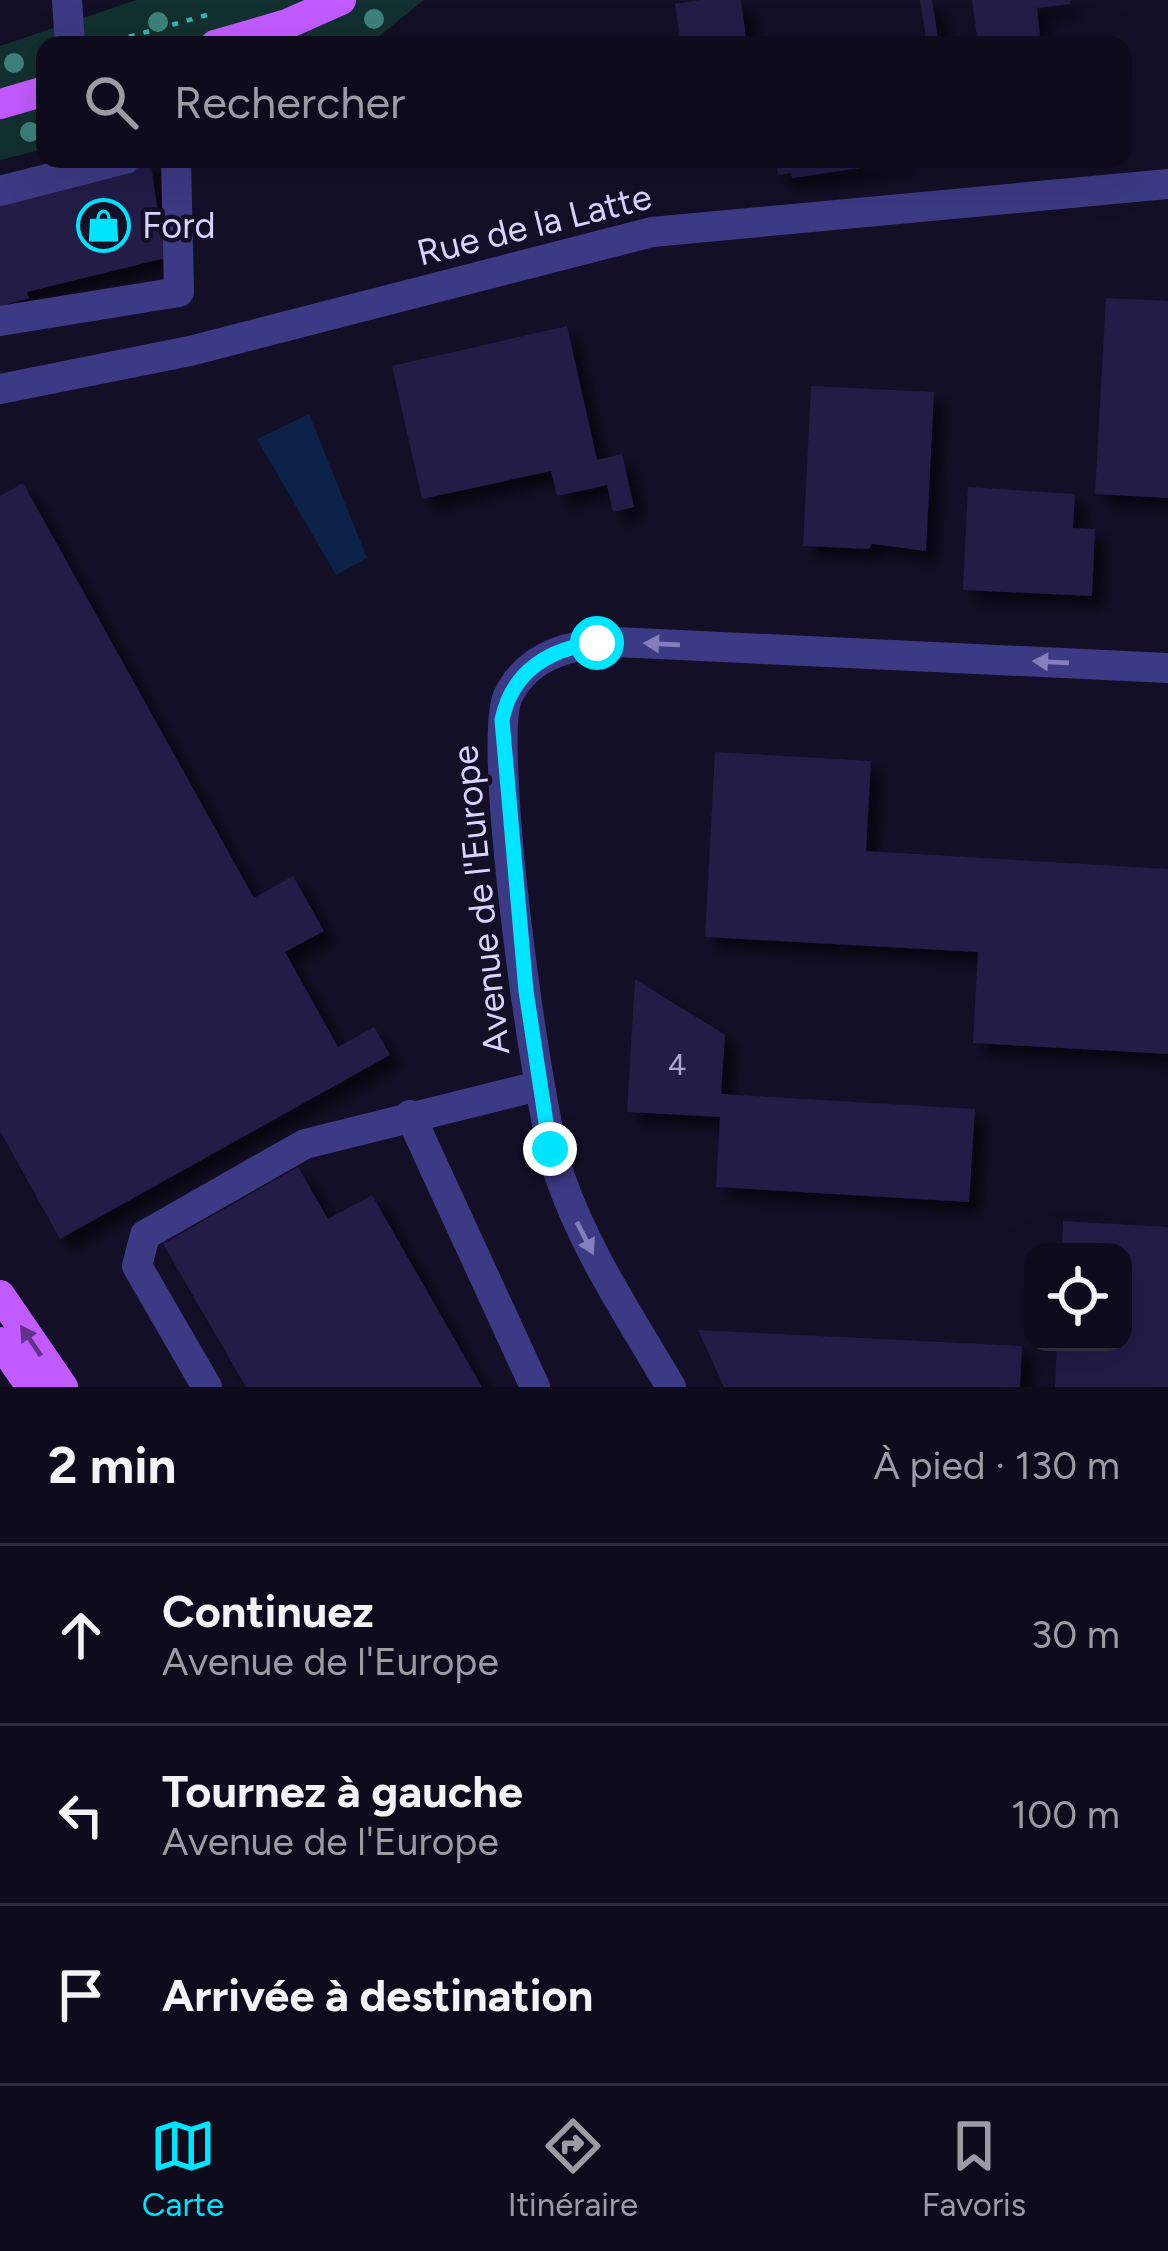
<!DOCTYPE html>
<html lang="fr">
<meta charset="utf-8">
<style>
body{margin:0;font-family:Figtree,sans-serif;background:#1c1929;color:#f1f3f6}
.controls{position:absolute;right:36px;bottom:36px;display:grid;overflow:hidden;border-radius:24px;box-shadow:0 12px 48px #0002}
.controls button{width:108px;height:108px;display:grid;place-items:center;padding:0;border:0;border-bottom:3px solid #2e2b3b;background:#0e0b1c;color:#f1f3f6;font:60px sans-serif}
.stop{position:absolute;width:36px;height:36px;margin:-27px;border:9px solid #00e5ff;border-radius:50%;background:#fff}
.stop.end{background:#00e5ff;border-color:#fff;box-shadow:0 3px 12px #0008}
.list{margin:0;padding:0;list-style:none}
h2{display:flex;justify-content:space-between;align-items:center;height:156px;margin:0;padding:0 48px;font-size:51px}
h2 small{font-size:39px;font-weight:400;color:#9b9ba3}
.list li{display:grid;grid-template-columns:78px 1fr auto;gap:36px;align-items:center;box-sizing:border-box;height:180px;padding:0 48px;border-top:3px solid #2e2b3b}
.list b{display:block;font-size:45px;white-space:nowrap}
.list p{margin:0;font-size:39px;white-space:nowrap;color:#9b9ba3}
.list em{font-size:39px;font-style:normal;color:#9b9ba3}
.icon{flex:none;width:66px;height:66px;fill:none;stroke:currentColor;stroke-width:2;stroke-linecap:round;stroke-linejoin:round}
.map{position:relative;flex:none;width:1168px;height:1387px;overflow:hidden}
.search{position:absolute;background:#0e0b1c;box-shadow:0 12px 48px #0002;left:36px;right:36px;top:36px;height:132px;display:flex;align-items:center;gap:30px;box-sizing:border-box;padding:0 42px;border-radius:24px;color:#9b9ba3;font-size:45px}
.sheet{height:696px;background:#0e0b1c}
nav{display:flex;justify-content:space-around;align-items:center;box-sizing:border-box;height:168px;border-top:3px solid #2e2b3b;background:#0e0b1c;font-size:33px;color:#9b9ba3}
nav a{display:grid;justify-items:center;gap:6px}
nav .on{color:#00e5ff}
.map>svg:first-child{display:block}
</style>
<div class="map">
<svg width="1168" height="1387" viewBox="0 0 1168 1387">
<defs>
<filter id="shadow"><feDropShadow dx="11" dy="11" stdDeviation="6" flood-color="#0009"/></filter>
</defs>
<rect width="100%" height="100%" fill="#130f26"/>
<path fill="#12302f" d="M136,0H424L368,45H45V149L0,160V46Z"/>
<path fill="#0c2248" d="M309,414L367,558L336,575L257,439Z"/>
<path fill="#241b47" filter="url(#shadow)" d="M700,0H741L747,45H681L675,4Z
M920,0H932L939,45H927Z
M972,0H1070V4L1037,8L1041,45H978Z
M150,159L165,258L27,292L29,298L0,306V203L25,191Z
M776,159H901L902,162L792,178L791,173L778,175Z
M1106,298L1168,301V498L1095,494Z
M567,326L597,460L622,454L634,507L613,512L607,485L557,496L551,471L422,499L392,366Z
M811,386L934,392L926,551L872,544L869,549L803,546Z
M23,483L254,898L293,876L324,931L285,952L338,1047L374,1027L390,1055L60,1239L0,1131V496Z
M968,487L1075,494L1073,528L1095,529L1092,596L963,590Z
M715,752L871,761L866,851L1168,869V1054L973,1043L978,952L705,937Z
M635,979L725,1035L721,1094L975,1109L969,1202L716,1187L720,1117L627,1112Z
M298,1167L328,1219L372,1195L482,1387H246L163,1244Z
M1063,1221L1168,1227V1387H1055L1057,1342H1123V1252H1062Z
M698,1330L1022,1346L1020,1387H724Z"/>
<g fill="none" stroke-linecap="round" stroke-linejoin="round">
<path stroke="#2fb8b0" stroke-width="4.5" stroke-dasharray="6 9" stroke-linecap="butt" d="M100,45L207,15"/>
<path stroke="#3d3a85" stroke-width="30" d="M67,0L70,45
M0,191L125,159
M0,321L179,292L176,159
M0,389L190,351L652,232L1168,184
M410,1115L535,1387
M207,1387L137,1266L145,1235L305,1144L538,1086
M671,1387C631,1319 586,1252 560,1177C538,1117 486,743 508,696C529,653 573,644 616,642L1168,668"/>
<path stroke="#c25bff" stroke-width="30" d="M215,45L287,24L341,0
M0,104L45,91
M0,1295L63,1387
M0,1342L31,1387"/>
</g>
<g fill="#3d827b">
<circle cx="374" cy="19" r="10"/>
<circle cx="158" cy="22" r="10"/>
<circle cx="14" cy="63" r="10"/>
<circle cx="30" cy="132" r="10"/>
</g>
<defs><path id="oneway-solid" d="M-6-.8H1V-3.2L6.5 0L1 3.2V.8H-6Z" transform="scale(3)"/></defs>
<g fill="#837fbc">
<use href="#oneway-solid" transform="translate(662 644) rotate(-177)"/>
<use href="#oneway-solid" transform="translate(1051 662) rotate(-177)"/>
<use href="#oneway-solid" transform="translate(585 1238) rotate(63)"/>
</g>
<use fill="#623188" href="#oneway-solid" transform="translate(31 1341) rotate(-124)"/>
<g fill="none" stroke-linecap="round" stroke-linejoin="round">
<path stroke="#00e5ff" stroke-width="15" d="M550,1149L526,991L502,720C512,671 550,648 597,643"/>
</g>
<defs>
<symbol id="shop-ring" viewBox="-11 -11 22 22"><circle r="9.5" fill="#130f26" stroke="#00e5ff" stroke-width="1.5"/><path d="M-5-2.5h2.3a2.7 3.5 0 0 1 5.4 0H5L5.5 6h-11ZM-1.5-2.5h3a1.5 2.3 0 0 0-3 0Z" fill="#00e5ff"/></symbol>
</defs>
<g fill-rule="evenodd">
<use href="#shop-ring" x="74" y="196" width="59" height="59"/>
</g>
<g text-anchor="middle" stroke-width="9" stroke-linejoin="round" paint-order="stroke">
<g font-size="30" fill="#aca6d1">
<text x="677" y="1075">4</text>
</g>
<g font-size="36" fill="#d9d4ff" stroke="#130f26">
<text transform="translate(534 224) rotate(-14)" y="13">Rue de la Latte</text>
<text transform="translate(480 900) rotate(-96)" y="13">Avenue de l'Europe</text>
</g>
<g font-size="36" fill="#d9d4ff" stroke="#130f26" text-anchor="start">
<text x="142" y="238">Ford</text>
</g>
</g>
</svg>
<div class="controls">
<button><svg class="icon" aria-label="locate" viewBox="0 0 24 24"><circle cx="12" cy="12" r="6"/><path d="M12 2v4M12 18v4M2 12h4M18 12h4"/></svg></button>
</div>
<div class="stop" style="left:597px;top:643px"></div>
<div class="stop end" style="left:550px;top:1149px"></div>
<div class="search"><svg class="icon" aria-label="search" viewBox="0 0 24 24"><circle cx="10" cy="10" r="6"/><path d="M15 15l6 6"/></svg>Rechercher</div>
</div>
<section class="sheet">
<h2>2 min<small>À pied · 130 m</small></h2>
<ul class="list">
<li><svg class="icon" aria-label="ahead" viewBox="0 0 24 24"><path d="M12 20V5M6 11l6-6 6 6"/></svg><div><b>Continuez</b><p>Avenue de l'Europe</p></div><em>30 m</em></li>
<li><svg class="icon" aria-label="left" viewBox="0 0 24 24"><path d="M17 20v-9H6M10 6l-5 5 5 5"/></svg><div><b>Tournez à gauche</b><p>Avenue de l'Europe</p></div><em>100 m</em></li>
<li><svg class="icon" aria-label="arrive" viewBox="0 0 24 24"><path d="M6 21V4h12l-3 4 3 4H6"/></svg><div><b>Arrivée à destination</b></div></li>
</ul>
</section>
<nav>
<a class="on"><svg class="icon" aria-label="map" viewBox="0 0 24 24"><path d="M3 6l6-2 6 2 6-2v14l-6 2-6-2-6 2zM9 4v14M15 6v14"/></svg>Carte</a>
<a><svg class="icon" aria-label="directions" viewBox="0 0 24 24"><path d="M12 3l9 9-9 9-9-9zM9 14v-3h6M13 9l2 2-2 2"/></svg>Itinéraire</a>
<a><svg class="icon" aria-label="saved" viewBox="0 0 24 24"><path d="M7 4h10v16l-5-4-5 4z"/></svg>Favoris</a>
</nav>
